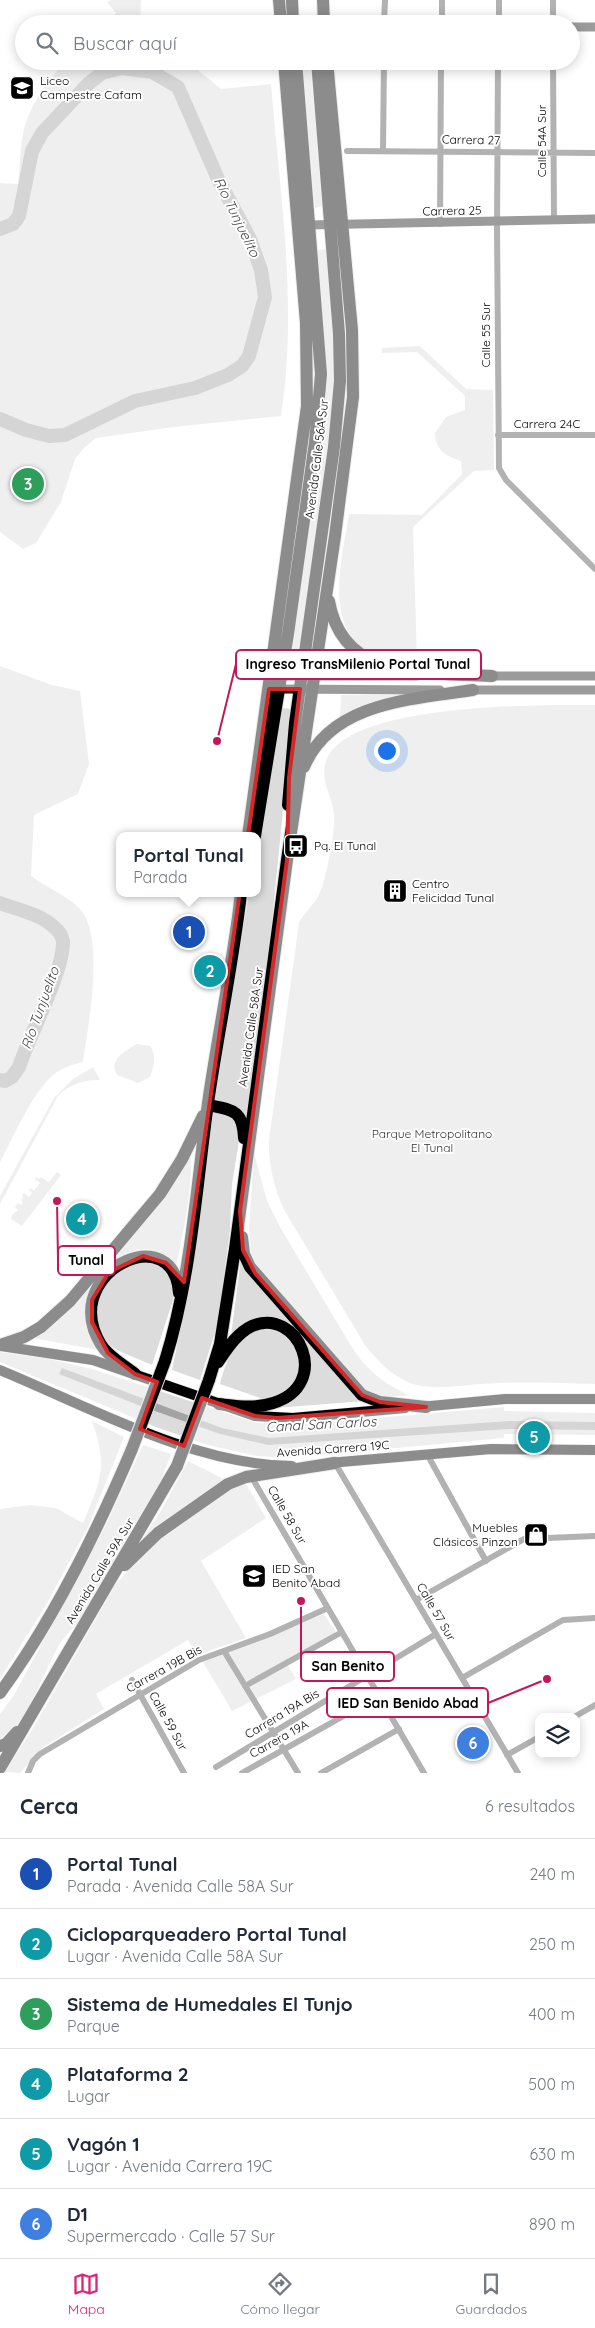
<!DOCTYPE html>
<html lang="es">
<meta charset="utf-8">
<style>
body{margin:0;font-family:Quicksand,sans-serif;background:#f6f6f7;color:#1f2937}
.controls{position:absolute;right:15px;bottom:15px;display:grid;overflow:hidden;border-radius:10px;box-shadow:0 2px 12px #0003}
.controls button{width:45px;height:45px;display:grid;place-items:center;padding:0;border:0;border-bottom:1px solid #e0e1e3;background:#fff;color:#1f2937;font:25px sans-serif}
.you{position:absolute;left:386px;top:750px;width:18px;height:18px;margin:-12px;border:4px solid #fff;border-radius:50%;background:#1a73e8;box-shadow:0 0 0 8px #1a73e833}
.badge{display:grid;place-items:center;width:32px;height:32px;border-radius:50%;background:#db2777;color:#fff;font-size:16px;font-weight:700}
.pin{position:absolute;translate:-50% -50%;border:2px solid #fff;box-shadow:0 1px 5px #0006}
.popup{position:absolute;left:116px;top:832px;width:145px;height:65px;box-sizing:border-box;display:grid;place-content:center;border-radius:10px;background:#fff;filter:drop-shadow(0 1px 4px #0005);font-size:16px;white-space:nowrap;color:#747a83}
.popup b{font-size:19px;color:#1f2937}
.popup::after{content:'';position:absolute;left:50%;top:100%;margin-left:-10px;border:10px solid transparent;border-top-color:#fff}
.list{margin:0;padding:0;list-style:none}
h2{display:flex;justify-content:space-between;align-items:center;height:65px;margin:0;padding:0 20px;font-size:21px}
h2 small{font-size:16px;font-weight:400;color:#747a83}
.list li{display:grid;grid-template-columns:32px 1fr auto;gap:15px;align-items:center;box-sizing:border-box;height:70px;padding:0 20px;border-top:1px solid #e0e1e3}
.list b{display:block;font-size:19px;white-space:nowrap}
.list p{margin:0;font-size:16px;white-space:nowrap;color:#747a83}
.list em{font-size:16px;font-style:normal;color:#747a83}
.icon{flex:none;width:28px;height:28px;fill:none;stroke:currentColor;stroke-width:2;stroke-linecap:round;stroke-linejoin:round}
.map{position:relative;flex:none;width:595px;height:1773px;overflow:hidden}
.search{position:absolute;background:#fff;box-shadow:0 2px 12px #0003;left:15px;right:15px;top:15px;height:55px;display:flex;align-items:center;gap:12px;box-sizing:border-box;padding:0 18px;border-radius:28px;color:#747a83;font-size:19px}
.sheet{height:485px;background:#fff}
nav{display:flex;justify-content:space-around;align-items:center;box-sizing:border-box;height:70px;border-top:1px solid #e0e1e3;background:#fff;font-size:14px;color:#747a83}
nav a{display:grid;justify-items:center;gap:2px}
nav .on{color:#db2777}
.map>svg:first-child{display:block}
</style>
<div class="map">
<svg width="595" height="1773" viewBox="0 0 595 1773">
<rect width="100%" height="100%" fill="#fff"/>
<path fill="#dcdcdc" d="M111,0H141L140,24H105L116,13L107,2Z
M66,61H187L221,89L271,84C280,194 298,307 281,416L174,427L96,438L84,448L75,459L61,502L36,543L23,549L0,532V183L18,184C20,167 20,150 23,134C28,107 48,80 66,61Z
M300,61H310L322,206L315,208Z
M326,249L332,303L335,395L301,653L292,652L320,430L315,250Z
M420,346L466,389L493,390L494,470L474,471L413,527L417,660C402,659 385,659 372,653C321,629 343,556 349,514L422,515L462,474L461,461C446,456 435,450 435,433L446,417L465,410V396L417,352L382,353V348Z
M353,655L389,672L345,670L346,658Z
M0,666L52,685L80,691L89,764L78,794L34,815L31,876C44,886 68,896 79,908C106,935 88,1026 83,1062C71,1065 61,1068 52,1076C30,1096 14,1137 0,1162Z
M417,694L356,710L340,717L341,695Z
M595,705V1384C563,1383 531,1382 499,1383C436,1385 410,1403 365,1345L283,1208C274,1185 268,1165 269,1140L299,923C304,912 314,905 319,895C326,882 336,827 334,813C332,797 321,782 325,765C338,702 543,705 595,705Z
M282,708L293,709L265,992L246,1117L214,1103L249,893H258V849Z
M137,1044L150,1046C157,1055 154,1067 150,1077L138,1083L117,1075C108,1060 125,1051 137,1044Z
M93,1067L100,1080C84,1080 71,1083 58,1096L0,1204V1196L54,1098L73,1079Z
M213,1110L229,1112L241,1129L232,1184L230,1230L222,1290L216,1329L200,1380L172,1370L192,1273Z
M254,1153L267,1201L280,1227L353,1349C368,1371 384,1384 409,1395C392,1397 381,1398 366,1391L252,1261L249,1230Z
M191,1155C192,1193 184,1229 176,1266C168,1259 159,1249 147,1249C116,1248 87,1280 85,1309C85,1323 92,1338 98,1350L33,1338Z
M57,1172L61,1175L22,1226L11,1219L12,1215L18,1210L15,1207L18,1203L21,1205L23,1203L21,1200L23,1197L22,1195L24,1193L29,1197L32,1193L29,1190L30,1188L34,1191L40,1183L35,1179L36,1177L39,1179L41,1177L49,1182Z
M241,1258L365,1401L275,1408L310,1365L280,1322L231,1336Z
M140,1259L164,1266L175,1283L173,1300L152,1365L119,1351L103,1341L94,1308L109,1276Z
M261,1328C289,1331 296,1341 303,1366L291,1389L269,1401L220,1384C226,1360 236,1337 261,1328Z
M0,1352L49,1359L92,1369L257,1423L304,1424L504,1407V1411L595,1413V1435L504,1434V1438L289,1458L257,1456L208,1445L156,1427L0,1362Z
M92,1421L124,1437L88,1527L46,1605L0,1679V1509L30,1505L56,1508L83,1523C101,1480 108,1467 92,1421Z
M143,1445L171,1454L162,1478L79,1621C73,1628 66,1635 61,1642C41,1674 31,1719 0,1742V1714L14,1695L105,1527Z
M188,1461L224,1479L143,1538L162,1509Z
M245,1482L266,1518L201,1561L246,1638L197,1655L188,1640L96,1694L104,1709L42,1748L20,1773L5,1772L30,1733L116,1584L148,1548L220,1492Z
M324,1614L336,1632L285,1661L296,1679L232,1711L203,1662Z"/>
<path fill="#a3a3a3" d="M62,1368L222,1428L269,1438L509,1421L595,1422V1430L509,1429L268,1445L220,1434L138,1405L59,1374Z"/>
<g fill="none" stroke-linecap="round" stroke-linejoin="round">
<path stroke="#a3a3a3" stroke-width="14" d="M0,229L13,224L19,216L32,151L42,133L88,84L102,73L122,68L152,72L178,87L218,179L250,239L261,270L265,297L249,356L242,366L228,375L195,388L135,401L65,435L49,436L26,430L0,419
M0,903C18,910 41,914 55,928C59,931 62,937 63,941C64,971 29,1036 19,1067L12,1077L5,1081L0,1080"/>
<defs>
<path id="primary" d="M1,1346L93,1360L255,1416L293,1418L405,1408
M0,1370C90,1407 193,1465 292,1466
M420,1407L505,1399H595
M329,1463L491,1449L595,1450"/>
<path id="highway" d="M279,0L281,24
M292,0L293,24
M323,0L324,24
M329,601C343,683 429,672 492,676
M304,767C331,702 413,699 473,690
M288,805L295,723L334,447L340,381L339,334L317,61
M248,836L307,406L306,323L284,61
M255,836L288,634L315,442L321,374L296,61
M208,1105C233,1110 243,1110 244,1138
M242,1237L244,1254L250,1267L362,1395L380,1402L426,1407
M0,1345L24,1337L41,1327L70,1301L160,1194L182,1159L203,1116
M165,1361C191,1278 196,1190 208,1103C218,1033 233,964 241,893
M218,1362C227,1349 237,1333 252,1326C298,1306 333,1385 273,1403C255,1409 237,1406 219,1404
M135,1374C126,1367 116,1361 108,1353C101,1347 97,1338 94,1330C73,1266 174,1222 179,1293
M209,1380L220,1344L235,1249L287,860L335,536L353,397L352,330L327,61
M125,1565L158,1533L228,1484L246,1477L335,1463
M0,1693C54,1619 96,1534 132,1449
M0,1746L6,1744L17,1732
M0,1768L177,1466"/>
</defs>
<use href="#primary" stroke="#dbdbdb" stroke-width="11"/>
<use href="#highway" stroke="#dbdbdb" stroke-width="14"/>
<path stroke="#555" stroke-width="6" d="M384,24L385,0
M442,24V0
M499,24V0
M553,24V0
M498,61L497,228L499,468L506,480L595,569
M553,61L554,220
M347,151L595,153
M383,151L384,61
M440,224L441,61
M498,435H595
M427,1454L486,1561
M335,1463L518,1773
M251,1476L424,1773
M416,1600L524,1539L595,1536
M224,1651L298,1773
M462,1678L563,1620L595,1618
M132,1680L184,1773
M245,1686L342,1632
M574,1717L595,1705
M507,1755L539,1737
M216,1767L436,1634
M28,1773L33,1761L40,1754L199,1660L270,1634L328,1608
M242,1773L379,1696
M321,1773L399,1729"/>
<path stroke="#222" stroke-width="9" d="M571,27H595
M309,225L595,219
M278,676H417
M488,676H595
M275,689L440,690
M468,690H595"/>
<use href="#primary" stroke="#000" stroke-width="10"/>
<use href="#highway" stroke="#000" stroke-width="12"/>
<defs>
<path id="highway-bridge" d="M132,1449L165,1361
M177,1466L209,1380"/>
</defs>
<use href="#highway-bridge" stroke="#dbdbdb" stroke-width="14" stroke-linecap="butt"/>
<use href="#highway-bridge" stroke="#000" stroke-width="12"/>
</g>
<path d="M0 0H595V1773H0ZM269,689H300L289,778L287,860L240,1211L243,1250L255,1273L362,1395L380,1402L426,1407L277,1418L255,1416L202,1398L184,1446L140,1429L157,1382L135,1374L108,1353L92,1322V1300L109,1272L143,1256L166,1263L184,1282Z" fill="#fff" fill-opacity=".55" fill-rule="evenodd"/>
<path fill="none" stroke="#d62828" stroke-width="4" stroke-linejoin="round" d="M269,689H300L289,778L287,860L240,1211L243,1250L255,1273L362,1395L380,1402L426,1407L277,1418L255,1416L202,1398L184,1446L140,1429L157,1382L135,1374L108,1353L92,1322V1300L109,1272L143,1256L166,1263L184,1282Z"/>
<defs>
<symbol id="school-square" viewBox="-11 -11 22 22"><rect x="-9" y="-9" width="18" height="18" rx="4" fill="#000" stroke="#fff"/><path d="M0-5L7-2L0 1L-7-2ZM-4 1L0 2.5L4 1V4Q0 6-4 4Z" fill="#fff"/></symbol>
<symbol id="bus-square" viewBox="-11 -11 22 22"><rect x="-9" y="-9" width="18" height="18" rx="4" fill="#000" stroke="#fff"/><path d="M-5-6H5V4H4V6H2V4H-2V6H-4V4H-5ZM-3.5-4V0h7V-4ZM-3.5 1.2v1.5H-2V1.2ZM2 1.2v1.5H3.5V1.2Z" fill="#fff"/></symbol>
<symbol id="building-square" viewBox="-11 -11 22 22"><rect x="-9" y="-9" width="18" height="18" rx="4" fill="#000" stroke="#fff"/><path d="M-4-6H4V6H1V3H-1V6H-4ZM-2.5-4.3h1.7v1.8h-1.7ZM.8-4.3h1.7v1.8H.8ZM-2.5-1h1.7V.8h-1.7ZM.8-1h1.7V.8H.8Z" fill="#fff"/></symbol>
<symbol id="shop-square" viewBox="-11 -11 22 22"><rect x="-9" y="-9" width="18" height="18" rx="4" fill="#000" stroke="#fff"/><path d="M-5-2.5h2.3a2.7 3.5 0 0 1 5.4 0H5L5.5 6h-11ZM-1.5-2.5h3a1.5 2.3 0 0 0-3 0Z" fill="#fff"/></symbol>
</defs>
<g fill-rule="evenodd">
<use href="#school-square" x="8" y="74" width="28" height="28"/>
<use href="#bus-square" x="282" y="832" width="28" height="28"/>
<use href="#building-square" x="381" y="877" width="28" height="28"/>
<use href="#shop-square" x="522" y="1521" width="28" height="28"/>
<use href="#school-square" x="240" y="1562" width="28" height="28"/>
</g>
<g text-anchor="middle" stroke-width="4" stroke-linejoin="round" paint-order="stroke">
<g font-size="12" fill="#000" stroke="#fff" text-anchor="start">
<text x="40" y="85">Liceo<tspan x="40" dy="14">Campestre Cafam</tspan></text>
<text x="314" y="850">Pq. El Tunal</text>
<text x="412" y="888">Centro<tspan x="412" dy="14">Felicidad Tunal</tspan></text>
<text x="518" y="1532" text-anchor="end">Muebles<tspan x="518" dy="14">Clásicos Pinzon</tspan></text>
<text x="272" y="1573">IED San<tspan x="272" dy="14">Benito Abad</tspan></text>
</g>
<g font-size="12" fill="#000" stroke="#fff">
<text transform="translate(471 140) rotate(1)" y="4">Carrera 27</text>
<text transform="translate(542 141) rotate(-90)" y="4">Calle 54A Sur</text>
<text transform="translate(452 211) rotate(-1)" y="4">Carrera 25</text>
<text transform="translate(486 335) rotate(-90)" y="4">Calle 55 Sur</text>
<text x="547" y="428">Carrera 24C</text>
<text transform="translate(317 459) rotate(-83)" y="4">Avenida Calle 56A Sur</text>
<text transform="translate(251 1027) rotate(-82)" y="4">Avenida Calle 58A Sur</text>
<text transform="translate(333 1449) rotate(-4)" y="4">Avenida Carrera 19C</text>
<text transform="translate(287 1515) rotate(60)" y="4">Calle 58 Sur</text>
<text transform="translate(100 1571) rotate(-59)" y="4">Avenida Calle 59A Sur</text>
<text transform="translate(436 1612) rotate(60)" y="4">Calle 57 Sur</text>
<text transform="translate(164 1669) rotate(-29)" y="4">Carrera 19B Bis</text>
<text transform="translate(282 1714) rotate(-31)" y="4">Carrera 19A Bis</text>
<text transform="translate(168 1721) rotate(61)" y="4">Calle 59 Sur</text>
<text transform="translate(279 1739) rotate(-29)" y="4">Carrera 19A</text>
</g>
<g font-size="12" fill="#333" stroke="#fff">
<text x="432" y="1138">Parque Metropolitano<tspan x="432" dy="14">El Tunal</tspan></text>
</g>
<g font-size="14" font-style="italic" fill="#444" stroke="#fff">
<text transform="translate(237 217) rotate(64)" y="5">Río Tunjuelito</text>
<text transform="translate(40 1008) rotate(-70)" y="5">Río Tunjuelito</text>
<text transform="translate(321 1424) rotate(-3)" y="5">Canal San Carlos</text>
</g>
</g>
<path fill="none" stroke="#c2185b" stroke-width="2" d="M217 741L236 664M57 1201L58 1260M301 1601L301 1666M547 1679L488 1703"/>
<g fill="#c2185b" stroke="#fff" stroke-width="2">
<circle cx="217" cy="741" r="5"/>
<circle cx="57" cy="1201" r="5"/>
<circle cx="301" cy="1601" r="5"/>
<circle cx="547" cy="1679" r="5"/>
</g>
<g fill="#fff" stroke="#c2185b" stroke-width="2">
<rect x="236" y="650" width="245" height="29" rx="5"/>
<rect x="58" y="1246" width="57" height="29" rx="5"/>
<rect x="301" y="1652" width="93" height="29" rx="5"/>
<rect x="327" y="1688" width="161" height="29" rx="5"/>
</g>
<g font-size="14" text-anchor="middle" font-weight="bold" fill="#000">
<text x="358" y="669">Ingreso TransMilenio Portal Tunal</text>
<text x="86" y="1265">Tunal</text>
<text x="348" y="1671">San Benito</text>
<text x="408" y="1708">IED San Benido Abad</text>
</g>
</svg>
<div class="controls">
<button><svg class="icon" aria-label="layers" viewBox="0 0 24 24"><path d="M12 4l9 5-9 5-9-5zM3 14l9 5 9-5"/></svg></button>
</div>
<div class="you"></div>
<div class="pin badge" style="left:189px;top:932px;background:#1a4fb4">1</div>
<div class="popup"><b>Portal Tunal</b>Parada</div>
<div class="pin badge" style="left:210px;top:971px;background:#0f9aa8">2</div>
<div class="pin badge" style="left:28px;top:484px;background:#2e9e5b">3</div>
<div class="pin badge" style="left:82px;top:1219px;background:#0f9aa8">4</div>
<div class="pin badge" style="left:534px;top:1437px;background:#0f9aa8">5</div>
<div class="pin badge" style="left:473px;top:1743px;background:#3f7fe0">6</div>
<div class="search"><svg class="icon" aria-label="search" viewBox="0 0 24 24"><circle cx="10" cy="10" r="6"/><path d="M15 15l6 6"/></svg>Buscar aquí</div>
</div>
<section class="sheet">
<h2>Cerca<small>6 resultados</small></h2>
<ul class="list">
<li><span class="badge" style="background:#1a4fb4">1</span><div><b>Portal Tunal</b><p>Parada · Avenida Calle 58A Sur</p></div><em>240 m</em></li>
<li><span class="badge" style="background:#0f9aa8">2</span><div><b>Cicloparqueadero Portal Tunal</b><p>Lugar · Avenida Calle 58A Sur</p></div><em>250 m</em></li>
<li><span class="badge" style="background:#2e9e5b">3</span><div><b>Sistema de Humedales El Tunjo</b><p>Parque</p></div><em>400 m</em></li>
<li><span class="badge" style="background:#0f9aa8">4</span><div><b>Plataforma 2</b><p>Lugar</p></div><em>500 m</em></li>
<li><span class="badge" style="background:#0f9aa8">5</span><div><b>Vagón 1</b><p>Lugar · Avenida Carrera 19C</p></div><em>630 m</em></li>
<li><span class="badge" style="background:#3f7fe0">6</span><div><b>D1</b><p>Supermercado · Calle 57 Sur</p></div><em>890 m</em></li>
</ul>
</section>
<nav>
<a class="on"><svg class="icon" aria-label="map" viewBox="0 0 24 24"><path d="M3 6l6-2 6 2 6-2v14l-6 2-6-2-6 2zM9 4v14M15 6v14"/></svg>Mapa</a>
<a><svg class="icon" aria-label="directions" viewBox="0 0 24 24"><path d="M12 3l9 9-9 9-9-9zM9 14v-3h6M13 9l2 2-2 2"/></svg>Cómo llegar</a>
<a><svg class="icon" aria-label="saved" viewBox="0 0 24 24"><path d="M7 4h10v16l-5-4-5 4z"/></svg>Guardados</a>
</nav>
